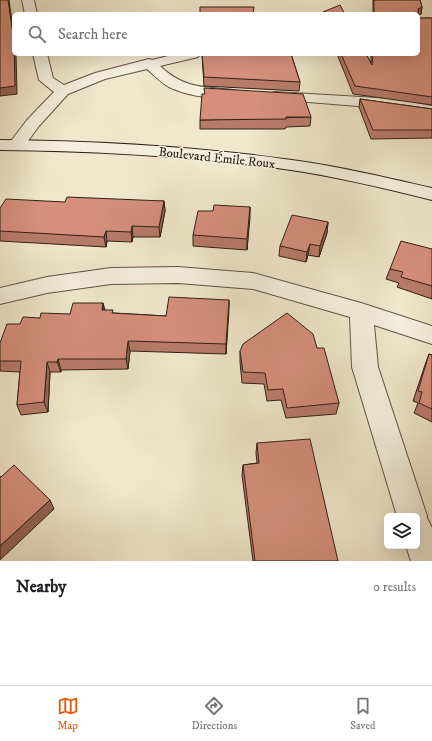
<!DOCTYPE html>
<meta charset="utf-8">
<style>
body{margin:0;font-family:"IM FELL DW Pica",serif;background:#f2f2f2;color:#202124}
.controls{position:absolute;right:12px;bottom:12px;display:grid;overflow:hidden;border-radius:6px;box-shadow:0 4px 16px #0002}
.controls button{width:36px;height:36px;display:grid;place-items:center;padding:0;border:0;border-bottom:1px solid #e0e0e0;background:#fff;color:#202124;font:20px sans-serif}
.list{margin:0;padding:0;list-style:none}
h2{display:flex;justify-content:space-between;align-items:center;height:52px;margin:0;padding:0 16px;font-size:17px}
h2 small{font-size:13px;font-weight:400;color:#757577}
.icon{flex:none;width:22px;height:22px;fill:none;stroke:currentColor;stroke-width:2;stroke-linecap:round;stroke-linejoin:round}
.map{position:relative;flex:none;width:432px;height:561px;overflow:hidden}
.search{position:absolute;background:#fff;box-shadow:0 4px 16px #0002;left:12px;right:12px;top:12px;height:44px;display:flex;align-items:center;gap:10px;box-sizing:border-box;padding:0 14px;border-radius:6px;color:#757577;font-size:15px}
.sheet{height:124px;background:#fff}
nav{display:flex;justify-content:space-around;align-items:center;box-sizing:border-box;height:56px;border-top:1px solid #e0e0e0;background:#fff;font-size:11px;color:#757577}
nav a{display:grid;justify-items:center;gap:2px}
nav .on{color:#ea580c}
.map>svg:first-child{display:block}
</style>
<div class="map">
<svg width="432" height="561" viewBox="0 0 432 561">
<rect width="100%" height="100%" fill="#f0e7cc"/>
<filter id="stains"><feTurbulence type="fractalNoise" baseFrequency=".005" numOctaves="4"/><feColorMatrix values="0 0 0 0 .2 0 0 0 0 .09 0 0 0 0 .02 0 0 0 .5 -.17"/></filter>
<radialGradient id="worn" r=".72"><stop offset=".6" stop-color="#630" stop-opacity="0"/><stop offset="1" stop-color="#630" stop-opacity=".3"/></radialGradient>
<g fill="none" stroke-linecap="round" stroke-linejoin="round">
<defs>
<path id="street" d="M22,0H34L37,14H25Z
M33,54H47L53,78L64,85L95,73L149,59L152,60L176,54H200L198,57L160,66C183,88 203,87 233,90L238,91L240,94L238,97C221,102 185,95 169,87C160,82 154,75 147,69L105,79L68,94L39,126L22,149L16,150L10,149L8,145L27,120L54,92L39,80Z
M276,92L395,99L432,106V116L395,109L271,99L269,96L271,93Z
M178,267L253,273L361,303L432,326V344L374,325L378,367L427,516V518L432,528V561H411L406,546H417V516H397L352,367L350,317L253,289L178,283L111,284L47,293L0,304V288L47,277L111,268Z"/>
<path id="secondary" d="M0,140C95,141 190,146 284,159C334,165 383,177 432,188V200C383,188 334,176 284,169C190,156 95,151 0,150Z"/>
</defs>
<use href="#street" stroke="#615146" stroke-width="2"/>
<use href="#secondary" stroke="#311f19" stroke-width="2"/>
<use href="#street" fill="#f5efde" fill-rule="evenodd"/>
<use href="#secondary" fill="#f5efde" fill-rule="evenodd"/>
</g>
<path fill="#b77b6a" stroke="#311f19" d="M373,0H420L422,7L421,14L418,15L419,18H432V105L353,94L337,54H366L371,63V54H418V14H373Z
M202,54H291L300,82L299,91L204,86Z
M360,99L432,109V138L371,139L359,107Z
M311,117L310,126L286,127L285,129H200V120Z
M164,201L165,211L160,237H133L132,242L107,241L106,247L0,241V208Z
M250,207L247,250L193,246V235L213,211Z
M328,222L327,233L319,257L308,255L306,262L279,256L280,246Z
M432,249V299L397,287L399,283L386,279L390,269Z
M229,300L226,354L130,351L128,369L61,370V372H50L48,412L21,415L17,405L20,372L0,371V343L20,324L40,318L70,314L103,303L105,310L113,313L166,316Z
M317,348L339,403L336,414L286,418L281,400L267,401L264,384L242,383L240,362V351Z
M429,354L432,355V422L414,413L418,403L413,401L425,365Z
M257,443L338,561H253L242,475L243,465L257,463L256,453Z"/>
<path fill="#956456" stroke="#311f19" d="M8,0H9L14,35V42Z
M422,7L421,14L418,15V9Z
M14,54H16L17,94L0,96V88Z
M164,201L165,211L160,237L159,227Z
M250,207V218L247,250V239Z
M328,222L327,233L319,257L320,246Z
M132,226L133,237L132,242L131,232Z
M106,231L107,241L106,247L104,237Z
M310,244L308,255L306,262L307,252Z
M229,300V310L226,354V344Z
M103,303L105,314L102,310Z
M128,341L130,351L128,369L126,359Z
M58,359L61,370V372L57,362Z
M47,362L50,372L48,412L44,402Z
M50,500L54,509L0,560V546Z"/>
<path fill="#d58f7b" stroke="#311f19" d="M0,0H8L14,42L15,86L0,88Z
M374,0H420L422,7L418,9L419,18H432V97L355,86L341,54H366L372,65L373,54H418V14H374Z
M340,5L345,14H324L323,12Z
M200,7H254L253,14H200Z
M202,54H291L300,82L204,77Z
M204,88L303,94L311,117H286V119L200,120L202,94H205Z
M360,99L432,109V130H373Z
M67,197L164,201L159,227L132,226L131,232L106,231L104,237L0,231V208L6,199L65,202Z
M214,205L250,207L247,239L193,235L198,211H213Z
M292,215L328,222L320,246L310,244L307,252L280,246Z
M401,241L432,249V286L401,277L403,272L390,269Z
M169,297L229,300L226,344L128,341L126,359H58L57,362H47L44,402L17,405L21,361H0V343L7,324H20L23,317L40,318L41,313L70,314L73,303H103L102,310H113L112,313L166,316Z
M287,313L313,334L317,348H324L339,403L287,408L283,389L268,390L265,373L243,372L240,351L243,344Z
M429,354L432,355V409L419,403L422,392L418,391Z
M310,439L338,561H255L243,465L259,463L257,443Z
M14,465L50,500L0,546V476L1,477Z"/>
<g text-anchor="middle" stroke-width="3" stroke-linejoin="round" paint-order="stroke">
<g font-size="13" fill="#311f19" stroke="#f5efde">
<text transform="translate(217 157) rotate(6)" y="5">Boulevard Émile Roux</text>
</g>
</g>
<rect width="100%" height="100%" filter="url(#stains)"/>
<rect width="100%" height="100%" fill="url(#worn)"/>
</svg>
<div class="controls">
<button><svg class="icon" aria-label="layers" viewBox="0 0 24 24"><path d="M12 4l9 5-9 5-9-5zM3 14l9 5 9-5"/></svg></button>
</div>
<div class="search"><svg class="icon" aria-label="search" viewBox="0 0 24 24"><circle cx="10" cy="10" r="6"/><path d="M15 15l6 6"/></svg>Search here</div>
</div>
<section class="sheet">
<h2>Nearby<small>0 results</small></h2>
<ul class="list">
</ul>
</section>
<nav>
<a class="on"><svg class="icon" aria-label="map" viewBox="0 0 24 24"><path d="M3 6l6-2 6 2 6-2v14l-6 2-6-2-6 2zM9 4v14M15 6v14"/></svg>Map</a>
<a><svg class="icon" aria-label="directions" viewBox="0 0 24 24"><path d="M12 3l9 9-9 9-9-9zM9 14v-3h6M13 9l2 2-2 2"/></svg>Directions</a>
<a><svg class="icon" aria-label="saved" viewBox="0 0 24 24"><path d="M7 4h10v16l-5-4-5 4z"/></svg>Saved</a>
</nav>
